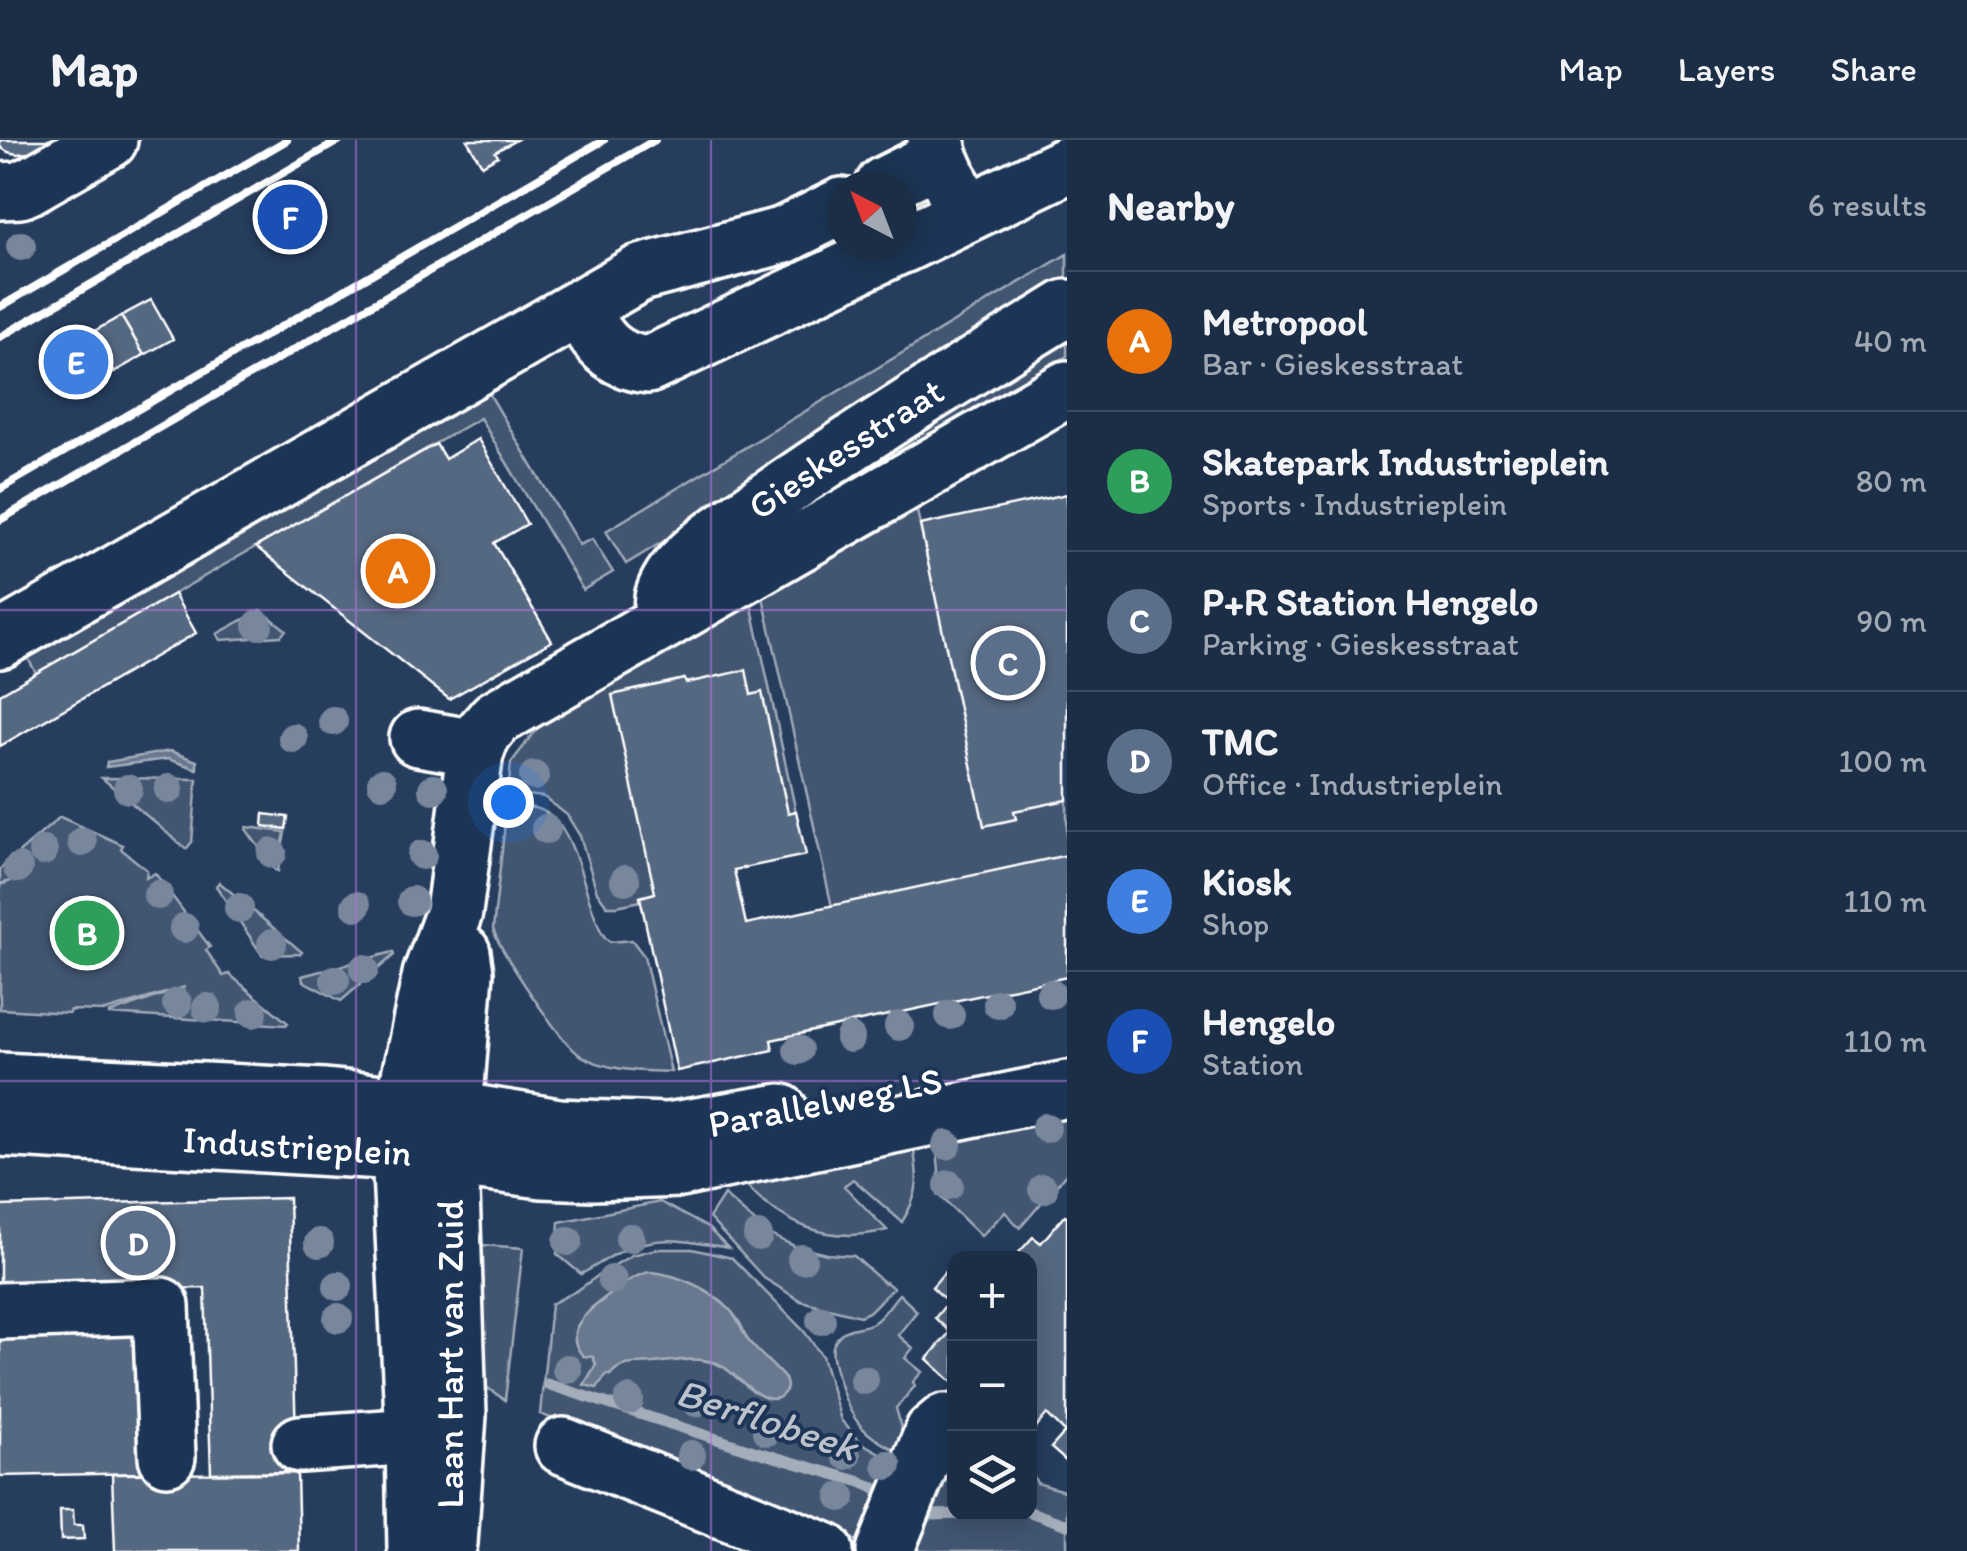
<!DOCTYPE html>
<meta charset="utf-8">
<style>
body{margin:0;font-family:Itim,sans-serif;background:#25364d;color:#f1f3f6}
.controls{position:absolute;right:30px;bottom:30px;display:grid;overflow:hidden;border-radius:20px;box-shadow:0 5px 25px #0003}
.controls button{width:90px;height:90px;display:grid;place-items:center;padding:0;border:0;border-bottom:2px solid #3a4a5f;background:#1c2e46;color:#f1f3f6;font:50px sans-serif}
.compass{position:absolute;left:827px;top:30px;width:90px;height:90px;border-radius:50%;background:#1c2e46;box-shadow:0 5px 25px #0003;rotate:318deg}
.you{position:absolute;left:508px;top:662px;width:35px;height:35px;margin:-25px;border:8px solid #fff;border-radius:50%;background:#1a73e8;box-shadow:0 0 0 15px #1a73e833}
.badge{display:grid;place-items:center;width:65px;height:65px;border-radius:50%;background:#8c9099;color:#fff;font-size:32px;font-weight:700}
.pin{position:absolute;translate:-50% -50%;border:5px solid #fff;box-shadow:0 2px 10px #0006}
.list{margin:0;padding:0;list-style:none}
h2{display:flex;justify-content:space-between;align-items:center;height:130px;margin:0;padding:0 40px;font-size:42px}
h2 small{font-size:32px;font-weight:400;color:#a0a8b3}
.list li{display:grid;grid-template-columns:65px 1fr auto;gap:30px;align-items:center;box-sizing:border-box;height:140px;padding:0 40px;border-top:2px solid #3a4a5f}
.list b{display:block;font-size:38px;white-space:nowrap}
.list p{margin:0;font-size:32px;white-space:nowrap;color:#a0a8b3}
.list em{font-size:32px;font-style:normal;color:#a0a8b3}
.icon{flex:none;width:55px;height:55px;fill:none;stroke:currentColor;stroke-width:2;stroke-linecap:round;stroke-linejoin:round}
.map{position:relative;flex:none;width:1067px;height:1411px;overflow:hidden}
header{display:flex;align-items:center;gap:60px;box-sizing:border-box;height:140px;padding:0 50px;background:#1c2e46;border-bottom:2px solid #3a4a5f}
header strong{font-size:48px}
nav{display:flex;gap:55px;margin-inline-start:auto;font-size:35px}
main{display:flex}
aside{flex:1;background:#1c2e46}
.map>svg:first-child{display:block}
</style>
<header>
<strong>Map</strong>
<nav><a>Map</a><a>Layers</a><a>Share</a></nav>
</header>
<main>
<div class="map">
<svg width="1067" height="1411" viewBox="0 0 1067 1411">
<rect width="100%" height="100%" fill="#263d5e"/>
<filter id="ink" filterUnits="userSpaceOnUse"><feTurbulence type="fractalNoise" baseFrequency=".01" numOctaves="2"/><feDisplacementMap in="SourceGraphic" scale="20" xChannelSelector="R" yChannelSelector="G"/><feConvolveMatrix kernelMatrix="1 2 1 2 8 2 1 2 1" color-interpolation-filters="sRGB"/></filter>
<g filter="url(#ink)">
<path fill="#425672" stroke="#a0aab8" stroke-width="2.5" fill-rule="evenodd" d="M1067,114V156L626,424L606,391Z
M1067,182V216L679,450Z
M480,238L579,405L592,399L613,432L583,450L480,278L36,533L20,504Z
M917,371L983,677L1067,659V716L832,767L763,457Z
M751,463L797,677L784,680L660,757L617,766H607L597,752L580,696L567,675L544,657L508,653L511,623L539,586Z
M261,470L286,490L281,496L221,500L217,494Z
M102,638L197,639L192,702L186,709Z
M507,666C517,667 528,666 538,669C574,680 582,745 595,776C599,786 601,796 610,802L632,800L644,816L671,932C641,931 606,931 580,915C561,903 500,811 493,789Z
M60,677L123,705L121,709L147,730L146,738L155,733L210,807L206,810L223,836L229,834L288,883L286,885L108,874L185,847L106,871L70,870L69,873L0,869V745L11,741L0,744V729Z
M247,687L285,692L278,731L275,730L246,689Z
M219,742L302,812L300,814L262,815L216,746Z
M393,812L394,815L341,861L303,841L302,836Z
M1067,972V1033L1020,1088L1005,1072L981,1096L938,1054L939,1031L936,1000Z
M913,1006C919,1039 920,1053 902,1082L853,1039L844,1046L887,1090C827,1105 784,1085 743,1042Z
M724,1055L769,1094L794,1106L827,1114L854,1116L884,1143L886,1142L893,1148L869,1172L860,1176L801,1161L764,1138L709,1078Z
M660,1062L708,1088L728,1108C690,1102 661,1093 624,1110C609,1116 596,1127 581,1134L557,1114L559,1082Z
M482,1105L523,1108L505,1260L482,1244L479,1116Z
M656,1109H692L732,1118L804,1191L822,1216L841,1280L862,1303L906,1328L866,1405L762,1360L540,1274L551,1164L578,1150L603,1132L632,1115ZM649,1132C684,1137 722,1153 741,1185C743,1189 745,1195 747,1199C756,1214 774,1226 785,1239L765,1257L753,1252L728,1229L715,1223L697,1219L629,1224L617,1227L610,1235C608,1233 599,1228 597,1225C587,1213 591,1184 591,1168L624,1143Z
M899,1154L917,1171L898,1195L913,1208L905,1218L922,1232L913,1242L915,1246L896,1268L909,1316C864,1298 849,1281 837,1234C834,1221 828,1208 838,1197C846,1186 862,1189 873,1183C883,1177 891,1163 899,1154Z
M954,1315V1374H1030V1329L1037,1343L1067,1352V1411H902L932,1326Z"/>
<path fill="#67788e" stroke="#a4aebb" stroke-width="2.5" d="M170,611L197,621V629L168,619L106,627L107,622Z
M649,1132C679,1134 712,1150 732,1172C740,1183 743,1196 752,1205C763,1217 775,1227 785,1239C787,1246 789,1247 783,1254C766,1274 733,1229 717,1223C696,1216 675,1221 654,1223C644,1224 632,1223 622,1226C615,1229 616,1229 610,1235L607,1234L597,1248L584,1245L596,1224L593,1217L583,1216C561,1192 587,1171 607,1157C620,1147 632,1136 649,1132Z"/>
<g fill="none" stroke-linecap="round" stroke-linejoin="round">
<path stroke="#a4aebb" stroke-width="11" d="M547,1244L754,1311L861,1342L894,1357
M919,1370L931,1375L964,1374
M1030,1372L1067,1385"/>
</g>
<path fill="#556781" stroke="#fff" stroke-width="2.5" d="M0,0H51L28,13L17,14L8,12L0,7Z
M467,0H516L495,12L498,16L482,25Z
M151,160L173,199L144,215L121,176Z
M121,176L144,215L114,232L91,193Z
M91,193L114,232L84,250L61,211Z
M478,299L527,384L494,403L552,501L449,559L256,407L436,304L445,319Z
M1067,354V660L1014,671L1016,679L984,686L920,385Z
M174,454L196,493L0,606V554Z
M746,530L751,555L762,552L788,673L796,671L806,715L734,730L746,784L1067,715V837L771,900L773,910L677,931L640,757L655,753L612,555L684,539L686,543Z
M264,674L288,677L286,689L263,686Z
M289,1058L297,1332L211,1333L205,1148L0,1153V1066Z
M1065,1075L1067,1076V1322L1051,1308L1065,1292L1047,1274L1030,1294V1118H1014L1033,1097L1041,1103Z
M954,1121V1244L927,1219L950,1192L935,1178L948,1162L932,1147Z
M0,1181L141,1189L145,1333L0,1336Z
M297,1333L299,1411H115L112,1334Z
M60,1370H73L74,1385H83L84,1399L61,1400Z"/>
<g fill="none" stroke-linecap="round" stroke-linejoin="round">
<defs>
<g id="minor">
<path d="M936,0L940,17L965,74"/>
<path d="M884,45L940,17"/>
<path d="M0,51L20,50L29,46L109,0"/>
<path d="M902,105L1067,25"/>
<path d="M579,169C598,200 610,221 648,225L901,105"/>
<path id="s1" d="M666,480C659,464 663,452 672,438C692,409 743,377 772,357C868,290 968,229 1067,168"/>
<path d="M0,500L640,133L784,95L842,66"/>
<path d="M418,598L477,608"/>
<path d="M404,964L431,835L454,772L475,612L483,593L496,578L1067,249"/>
<path d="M454,970L465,833L462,813"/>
<path d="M0,1171L161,1166L167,1317"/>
<path d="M300,1304L414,1296"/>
<path d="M563,1306L825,1411"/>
<path d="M885,1411L933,1292L945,1282L954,1291"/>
</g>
<g id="major">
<path d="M0,941L325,957L454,970L559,987L581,988L667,991L780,972"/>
<path d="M403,975L400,1012L414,1296L416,1411"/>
<path id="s2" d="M0,988L400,1012L542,1030L593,1032L680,1029L1067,949"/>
<path d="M449,1403L458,1275L450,1017L453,980"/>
</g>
</defs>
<use href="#minor" stroke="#fff" stroke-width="62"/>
<use href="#major" stroke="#fff" stroke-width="62"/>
<use href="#minor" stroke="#1d3557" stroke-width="55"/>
<use href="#major" stroke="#1d3557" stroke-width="55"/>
<path stroke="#fff" stroke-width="8" d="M0,167L287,0
M0,197L340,0
M0,349L604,0
M0,380L655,0"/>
</g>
<g fill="#79879c">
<circle cx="21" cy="106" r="15"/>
<circle cx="258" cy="485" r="15"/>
<circle cx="333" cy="581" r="15"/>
<circle cx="293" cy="598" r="15"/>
<circle cx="534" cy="636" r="15"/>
<circle cx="382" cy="643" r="15"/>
<circle cx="128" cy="649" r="15"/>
<circle cx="169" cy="649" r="15"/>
<circle cx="433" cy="649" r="15"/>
<circle cx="546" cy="689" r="15"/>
<circle cx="82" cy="702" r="15"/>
<circle cx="43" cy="711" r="15"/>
<circle cx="272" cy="713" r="15"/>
<circle cx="422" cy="715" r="15"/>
<circle cx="18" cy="728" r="15"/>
<circle cx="625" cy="740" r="15"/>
<circle cx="158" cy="755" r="15"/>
<circle cx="412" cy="761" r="15"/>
<circle cx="356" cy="766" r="15"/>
<circle cx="239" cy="768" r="15"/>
<circle cx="184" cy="788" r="15"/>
<circle cx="272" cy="804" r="15"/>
<circle cx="364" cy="829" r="15"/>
<circle cx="335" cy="840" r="15"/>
<circle cx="1051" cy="854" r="15"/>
<circle cx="177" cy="863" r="15"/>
<circle cx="998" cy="864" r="15"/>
<circle cx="207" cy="868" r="15"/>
<circle cx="253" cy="873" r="15"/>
<circle cx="950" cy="875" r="15"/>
<circle cx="899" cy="886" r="15"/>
<circle cx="850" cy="898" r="15"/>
<circle cx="798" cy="910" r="15"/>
<circle cx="1046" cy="988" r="15"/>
<circle cx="947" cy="1005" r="15"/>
<circle cx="949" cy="1045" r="15"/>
<circle cx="1043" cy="1049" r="15"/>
<circle cx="758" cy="1096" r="15"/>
<circle cx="630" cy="1098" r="15"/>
<circle cx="568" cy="1101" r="15"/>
<circle cx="319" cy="1103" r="15"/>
<circle cx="802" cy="1119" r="15"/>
<circle cx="612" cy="1140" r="15"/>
<circle cx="338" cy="1146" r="15"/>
<circle cx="338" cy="1178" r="15"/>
<circle cx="821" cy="1180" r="15"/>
<circle cx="567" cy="1229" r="15"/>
<circle cx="864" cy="1240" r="15"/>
<circle cx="629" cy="1260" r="15"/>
<circle cx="696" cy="1262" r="15"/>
<circle cx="767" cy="1291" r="15"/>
<circle cx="691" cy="1315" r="15"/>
<circle cx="846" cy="1315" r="15"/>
<circle cx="887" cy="1325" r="15"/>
<circle cx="841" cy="1357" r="15"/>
</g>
</g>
<path fill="none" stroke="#a976d5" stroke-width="2.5" stroke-opacity="0.55" d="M356,0V1411M711,0V1411M0,470H1067M0,941H1067"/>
<g text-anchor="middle" stroke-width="8" stroke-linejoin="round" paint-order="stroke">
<g font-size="38" fill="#fff" stroke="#1d3557">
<text dy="13" stroke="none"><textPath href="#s1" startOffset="262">Gieskesstraat</textPath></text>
<text transform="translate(825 962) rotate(-11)" y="13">Parallelweg LS</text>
<text dy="13" stroke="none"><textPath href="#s2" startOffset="298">Industrieplein</textPath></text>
<text transform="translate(450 1214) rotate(-90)" y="13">Laan Hart van Zuid</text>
</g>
<g font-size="40" font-style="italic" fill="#bbc2cc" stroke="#1d3557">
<text transform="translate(767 1279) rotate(18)" y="14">Berflobeek</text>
</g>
</g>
</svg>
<div class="controls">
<button>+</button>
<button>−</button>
<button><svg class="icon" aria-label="layers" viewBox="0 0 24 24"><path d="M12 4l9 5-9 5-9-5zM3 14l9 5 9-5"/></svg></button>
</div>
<svg class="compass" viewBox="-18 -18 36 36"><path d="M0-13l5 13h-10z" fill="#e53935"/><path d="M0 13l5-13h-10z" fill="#a0a8b3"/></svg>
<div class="you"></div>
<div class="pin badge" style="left:398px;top:431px;background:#e8710a">A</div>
<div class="pin badge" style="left:87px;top:793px;background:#2e9e5b">B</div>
<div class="pin badge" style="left:1008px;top:523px;background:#5c6f8a">C</div>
<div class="pin badge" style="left:138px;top:1103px;background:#5c6f8a">D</div>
<div class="pin badge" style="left:76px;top:222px;background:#3f7fe0">E</div>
<div class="pin badge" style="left:290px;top:77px;background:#1a4fb4">F</div>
</div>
<aside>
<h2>Nearby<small>6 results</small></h2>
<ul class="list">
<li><span class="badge" style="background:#e8710a">A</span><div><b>Metropool</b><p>Bar · Gieskesstraat</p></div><em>40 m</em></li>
<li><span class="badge" style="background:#2e9e5b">B</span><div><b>Skatepark Industrieplein</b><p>Sports · Industrieplein</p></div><em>80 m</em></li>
<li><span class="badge" style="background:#5c6f8a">C</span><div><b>P+R Station Hengelo</b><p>Parking · Gieskesstraat</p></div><em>90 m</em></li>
<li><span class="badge" style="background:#5c6f8a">D</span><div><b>TMC</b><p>Office · Industrieplein</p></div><em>100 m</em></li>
<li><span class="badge" style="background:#3f7fe0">E</span><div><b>Kiosk</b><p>Shop</p></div><em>110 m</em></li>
<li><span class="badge" style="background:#1a4fb4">F</span><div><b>Hengelo</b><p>Station</p></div><em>110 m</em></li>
</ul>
</aside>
</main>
